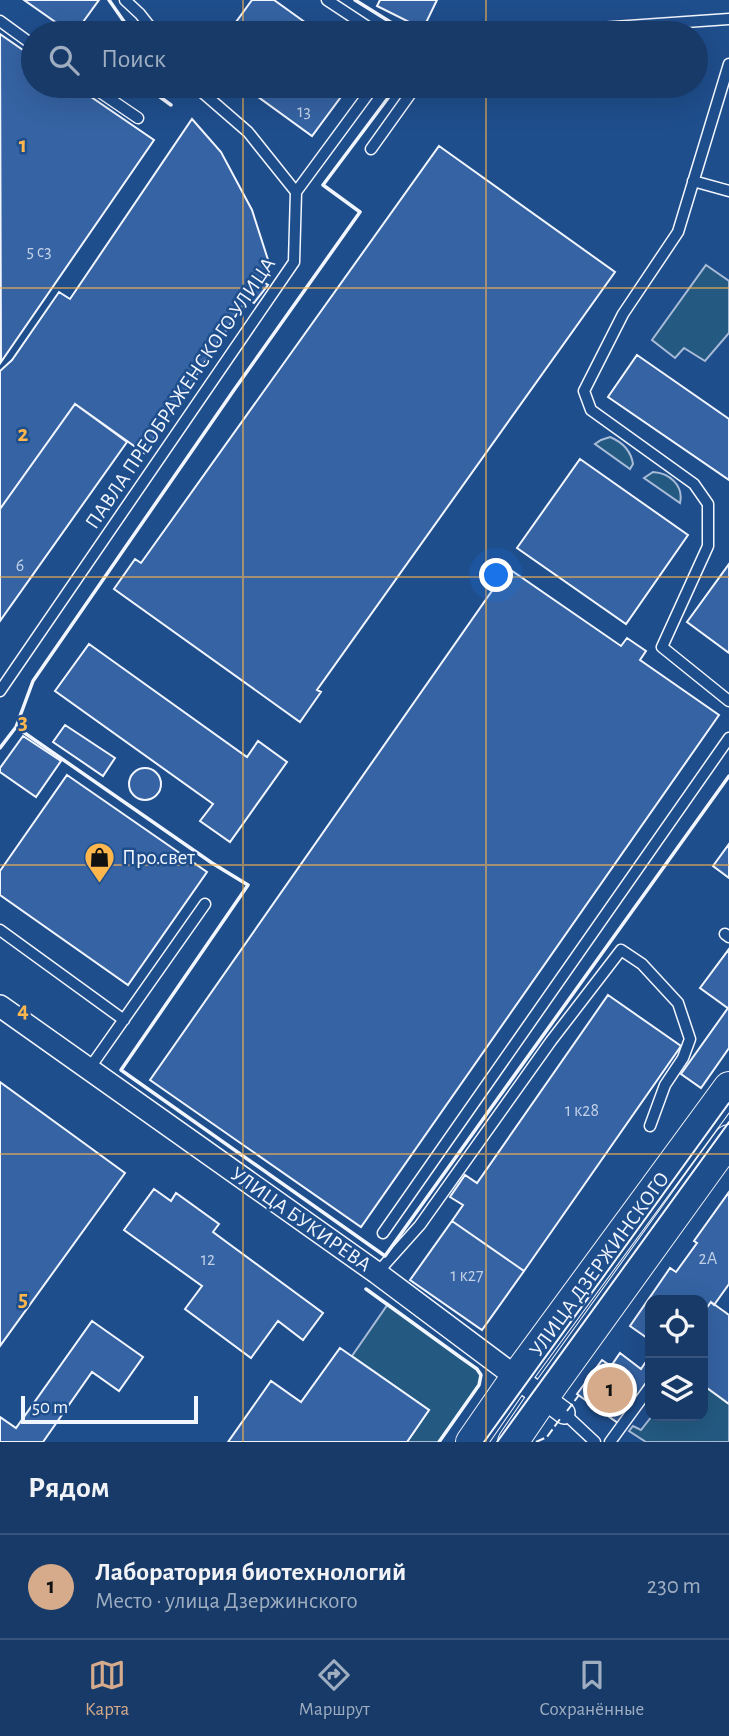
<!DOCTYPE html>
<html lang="ru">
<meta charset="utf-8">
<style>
body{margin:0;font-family:"Alegreya Sans",sans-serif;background:#20416f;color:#f1f3f6}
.controls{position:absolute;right:21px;bottom:21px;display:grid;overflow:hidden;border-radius:14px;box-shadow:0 7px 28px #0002}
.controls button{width:63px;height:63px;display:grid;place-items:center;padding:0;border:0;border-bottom:2px solid #36547d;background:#173a69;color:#f1f3f6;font:35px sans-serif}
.scale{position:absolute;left:21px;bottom:18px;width:177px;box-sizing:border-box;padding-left:7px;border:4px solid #f2f6ff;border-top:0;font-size:19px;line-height:24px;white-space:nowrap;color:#f2f6ff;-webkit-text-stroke:5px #1f4e8c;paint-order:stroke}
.you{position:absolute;left:497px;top:576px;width:24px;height:24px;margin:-18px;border:5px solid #fff;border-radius:50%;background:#1a73e8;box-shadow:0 0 0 10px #1a73e833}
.badge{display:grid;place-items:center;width:46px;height:46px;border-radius:50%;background:#d6ab8b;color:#111;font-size:23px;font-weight:700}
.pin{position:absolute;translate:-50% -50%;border:4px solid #fff;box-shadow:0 2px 7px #0006}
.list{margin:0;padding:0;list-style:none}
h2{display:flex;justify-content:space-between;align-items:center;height:91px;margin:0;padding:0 28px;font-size:30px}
h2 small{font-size:23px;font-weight:400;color:#9eadc0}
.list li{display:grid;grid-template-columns:46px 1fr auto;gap:21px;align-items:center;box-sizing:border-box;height:105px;padding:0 28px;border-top:2px solid #36547d}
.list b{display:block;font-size:26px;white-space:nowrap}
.list p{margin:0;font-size:23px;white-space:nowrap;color:#9eadc0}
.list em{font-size:23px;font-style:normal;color:#9eadc0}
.icon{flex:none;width:38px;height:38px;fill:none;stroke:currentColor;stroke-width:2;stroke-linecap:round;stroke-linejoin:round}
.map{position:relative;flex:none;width:729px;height:1442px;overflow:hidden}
.search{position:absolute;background:#173a69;box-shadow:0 7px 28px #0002;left:21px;right:21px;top:21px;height:77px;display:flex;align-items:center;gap:18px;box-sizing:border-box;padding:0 24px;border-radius:38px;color:#9eadc0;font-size:26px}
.sheet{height:196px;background:#173a69}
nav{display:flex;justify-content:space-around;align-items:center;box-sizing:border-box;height:98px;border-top:2px solid #36547d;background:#173a69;font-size:19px;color:#9eadc0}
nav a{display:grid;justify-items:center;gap:4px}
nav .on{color:#d6ab8b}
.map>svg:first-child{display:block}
</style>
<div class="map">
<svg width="729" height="1442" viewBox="0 0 729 1442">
<rect width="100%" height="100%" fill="#1f4e8c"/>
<path fill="#245a82" stroke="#a8bbd7" stroke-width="2" d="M706,265L729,281V333L705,361L684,348L675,358L652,340Z
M610,437C622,442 631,451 633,464L630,469L595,444L601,440Z
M653,472C669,473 684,485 680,503L644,478Z
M388,1304L460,1357L477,1369L481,1375L479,1385L439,1442H407L429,1410L352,1356Z
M703,1385L729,1404V1442H646L629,1431L633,1426L641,1430L652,1416H703Z"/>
<path fill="#3563a3" stroke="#f2f6ff" stroke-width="2" d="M24,0H99L75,33H71Z
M252,0H274L320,33H228Z
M380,0H437L423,29L377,6Z
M0,34L33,57V86H75L154,140L1,362Z
M243,86H349L312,136Z
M192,119L221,152L252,210L270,266L261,280L268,285L254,303L247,299L144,453L75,404L0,509V371L12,360L59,292L70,299Z
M439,146L615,272L317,690L321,692L300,722L114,589L135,559L141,563Z
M637,355L729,419V480L608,397Z
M75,404L127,442L0,621V509Z
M580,459L688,535L626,624L517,548Z
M729,564V653L687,622Z
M508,568L621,646L627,638L646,651L640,660L719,715L361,1227L150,1080Z
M89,644L247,757L258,741L287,762L230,842L200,821L213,804L55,691Z
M65,725L115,758L103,776L53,742Z
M23,736L61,761L36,797L0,772V768Z
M129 784a16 16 0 1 1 32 0a16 16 0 1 1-32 0Z
M67,775L207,872L128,985L0,895V871Z
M729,844V878L713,866Z
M729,949V1009L700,988Z
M608,995L681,1046L524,1271L452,1221L463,1205L450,1197L465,1175L477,1183Z
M728,1008L729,1009V1048L701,1088L681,1074Z
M0,1082L125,1173L0,1346Z
M154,1189L171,1201L176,1193L219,1224L213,1232L323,1313L303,1340L278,1321L251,1358L185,1309L202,1286L124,1230Z
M729,1192V1284L714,1305L711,1302L703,1313V1300H650V1340L630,1326L670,1268L676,1272L697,1243L694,1241Z
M452,1221L524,1271L482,1330L410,1280Z
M711,1302L729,1315V1404L703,1385V1313Z
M92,1321L143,1357L119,1391L92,1372L43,1442H0V1417L16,1428Z
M340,1348L429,1410L407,1442H228L271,1381L301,1402Z
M620,1353L641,1369L645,1363L650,1366V1377L618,1423L577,1394L602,1360L611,1366Z"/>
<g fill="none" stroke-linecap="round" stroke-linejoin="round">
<defs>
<path id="service" d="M125,0L140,14L155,33
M327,0L377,33
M0,21L33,45
M528,33L729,19
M729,64L678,232L623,314L584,391L591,410L694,484L708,504V546L662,647L729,701
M91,86L138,118
M371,149L416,86
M693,181L729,191
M296,192L374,86
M0,691L294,262L296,192L248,132L195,86
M0,930L124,1020
M725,934L729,937
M89,1069L205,904
M383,1233L729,738
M377,1273L420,1225L551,1041L621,950L642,964L678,1003L690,1039L683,1058L665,1085L650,1126
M564,1413L595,1442
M610,1442L650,1387"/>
<path id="minor" d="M0,1006L377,1273L564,1413"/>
<path id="secondary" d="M471,1442L516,1377L729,1087
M513,1442L543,1398L729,1140"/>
</defs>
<use href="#service" stroke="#f2f6ff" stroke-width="13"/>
<use href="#minor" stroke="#f2f6ff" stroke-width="24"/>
<use href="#secondary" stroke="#f2f6ff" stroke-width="32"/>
<use href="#service" stroke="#1f4e8c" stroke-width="10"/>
<use href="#minor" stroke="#1f4e8c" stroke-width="21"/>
<use href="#secondary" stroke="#1f4e8c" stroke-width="30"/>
<path stroke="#f2f6ff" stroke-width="2" d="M484,1442L729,1103
M497,1442L729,1122"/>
<path stroke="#f2f6ff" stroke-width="2" stroke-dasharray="9 3.5" stroke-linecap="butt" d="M567,1411L579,1395
M536,1442L547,1437L560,1419"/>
<path stroke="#f2f6ff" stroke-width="3.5" d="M109,0L132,33
M355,0L408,33
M145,86L171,105
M397,86L323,185L360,212L234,390L33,681L16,727L212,863L248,885L121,1070L385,1256L729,776
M0,748L16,727
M366,1289L460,1357L477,1369L481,1375L479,1385L439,1442"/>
</g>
<path fill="none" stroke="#ffb74d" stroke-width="2" stroke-opacity="0.55" d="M243,0V33M486,0V33M243,86V1442M486,86V1442M0,288H729M0,577H729M0,865H729M0,1154H729"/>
<defs>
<symbol id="shop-pin" viewBox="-11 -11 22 30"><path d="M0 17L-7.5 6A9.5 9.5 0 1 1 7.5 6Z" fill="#ffb74d" stroke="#1f4e8c"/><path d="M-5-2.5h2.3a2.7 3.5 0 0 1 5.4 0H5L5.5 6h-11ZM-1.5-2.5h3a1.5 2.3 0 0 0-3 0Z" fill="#111"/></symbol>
</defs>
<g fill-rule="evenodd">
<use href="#shop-pin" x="82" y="840" width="35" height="47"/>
</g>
<g text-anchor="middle" stroke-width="5" stroke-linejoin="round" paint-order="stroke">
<g font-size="18" fill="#c3d1e8">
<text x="304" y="117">13</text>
<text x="39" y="257">5 с3</text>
<text x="20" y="571">6</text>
<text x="582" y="1116">1 к28</text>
<text x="708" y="1264">2А</text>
<text x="208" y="1265">12</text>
<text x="467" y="1281">1 к27</text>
</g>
<g font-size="21" fill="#f2f6ff" stroke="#1f4e8c">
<text transform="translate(180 393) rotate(-56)" y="7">ПАВЛА ПРЕОБРАЖЕНСКОГО УЛИЦА</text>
<text transform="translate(301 1219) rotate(35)" y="7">УЛИЦА БУКИРЕВА</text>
<text transform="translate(599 1264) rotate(-54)" y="7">УЛИЦА ДЗЕРЖИНСКОГО</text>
</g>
<g font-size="21" fill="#f2f6ff" stroke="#1f4e8c" text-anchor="start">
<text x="122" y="864">Про.свет</text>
</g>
</g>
<g font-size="23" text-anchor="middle" font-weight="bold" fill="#ffb74d" stroke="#1f4e8c" stroke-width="5" stroke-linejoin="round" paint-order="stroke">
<text x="23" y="152">1</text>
<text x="23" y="441">2</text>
<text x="23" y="729">3</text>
<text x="23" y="1017">4</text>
<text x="23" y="1306">5</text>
</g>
</svg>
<div class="controls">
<button><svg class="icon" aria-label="locate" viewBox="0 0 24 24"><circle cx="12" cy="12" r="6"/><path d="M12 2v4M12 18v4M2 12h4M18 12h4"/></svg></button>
<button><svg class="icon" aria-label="layers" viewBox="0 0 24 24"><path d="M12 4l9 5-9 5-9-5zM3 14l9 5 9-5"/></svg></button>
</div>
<div class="scale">50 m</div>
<div class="you"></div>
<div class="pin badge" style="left:610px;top:1390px">1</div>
<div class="search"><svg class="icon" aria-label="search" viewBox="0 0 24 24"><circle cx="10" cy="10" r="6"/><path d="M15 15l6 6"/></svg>Поиск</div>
</div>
<section class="sheet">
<h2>Рядом<small></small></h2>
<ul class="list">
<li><span class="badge">1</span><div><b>Лаборатория биотехнологий</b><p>Место · улица Дзержинского</p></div><em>230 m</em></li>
</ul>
</section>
<nav>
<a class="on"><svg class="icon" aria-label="map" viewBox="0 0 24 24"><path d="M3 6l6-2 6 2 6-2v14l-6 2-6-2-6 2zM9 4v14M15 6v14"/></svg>Карта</a>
<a><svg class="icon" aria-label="directions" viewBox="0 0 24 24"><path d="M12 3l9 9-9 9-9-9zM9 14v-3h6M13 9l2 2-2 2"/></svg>Маршрут</a>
<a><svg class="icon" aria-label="saved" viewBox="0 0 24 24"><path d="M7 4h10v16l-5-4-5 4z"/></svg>Сохранённые</a>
</nav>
